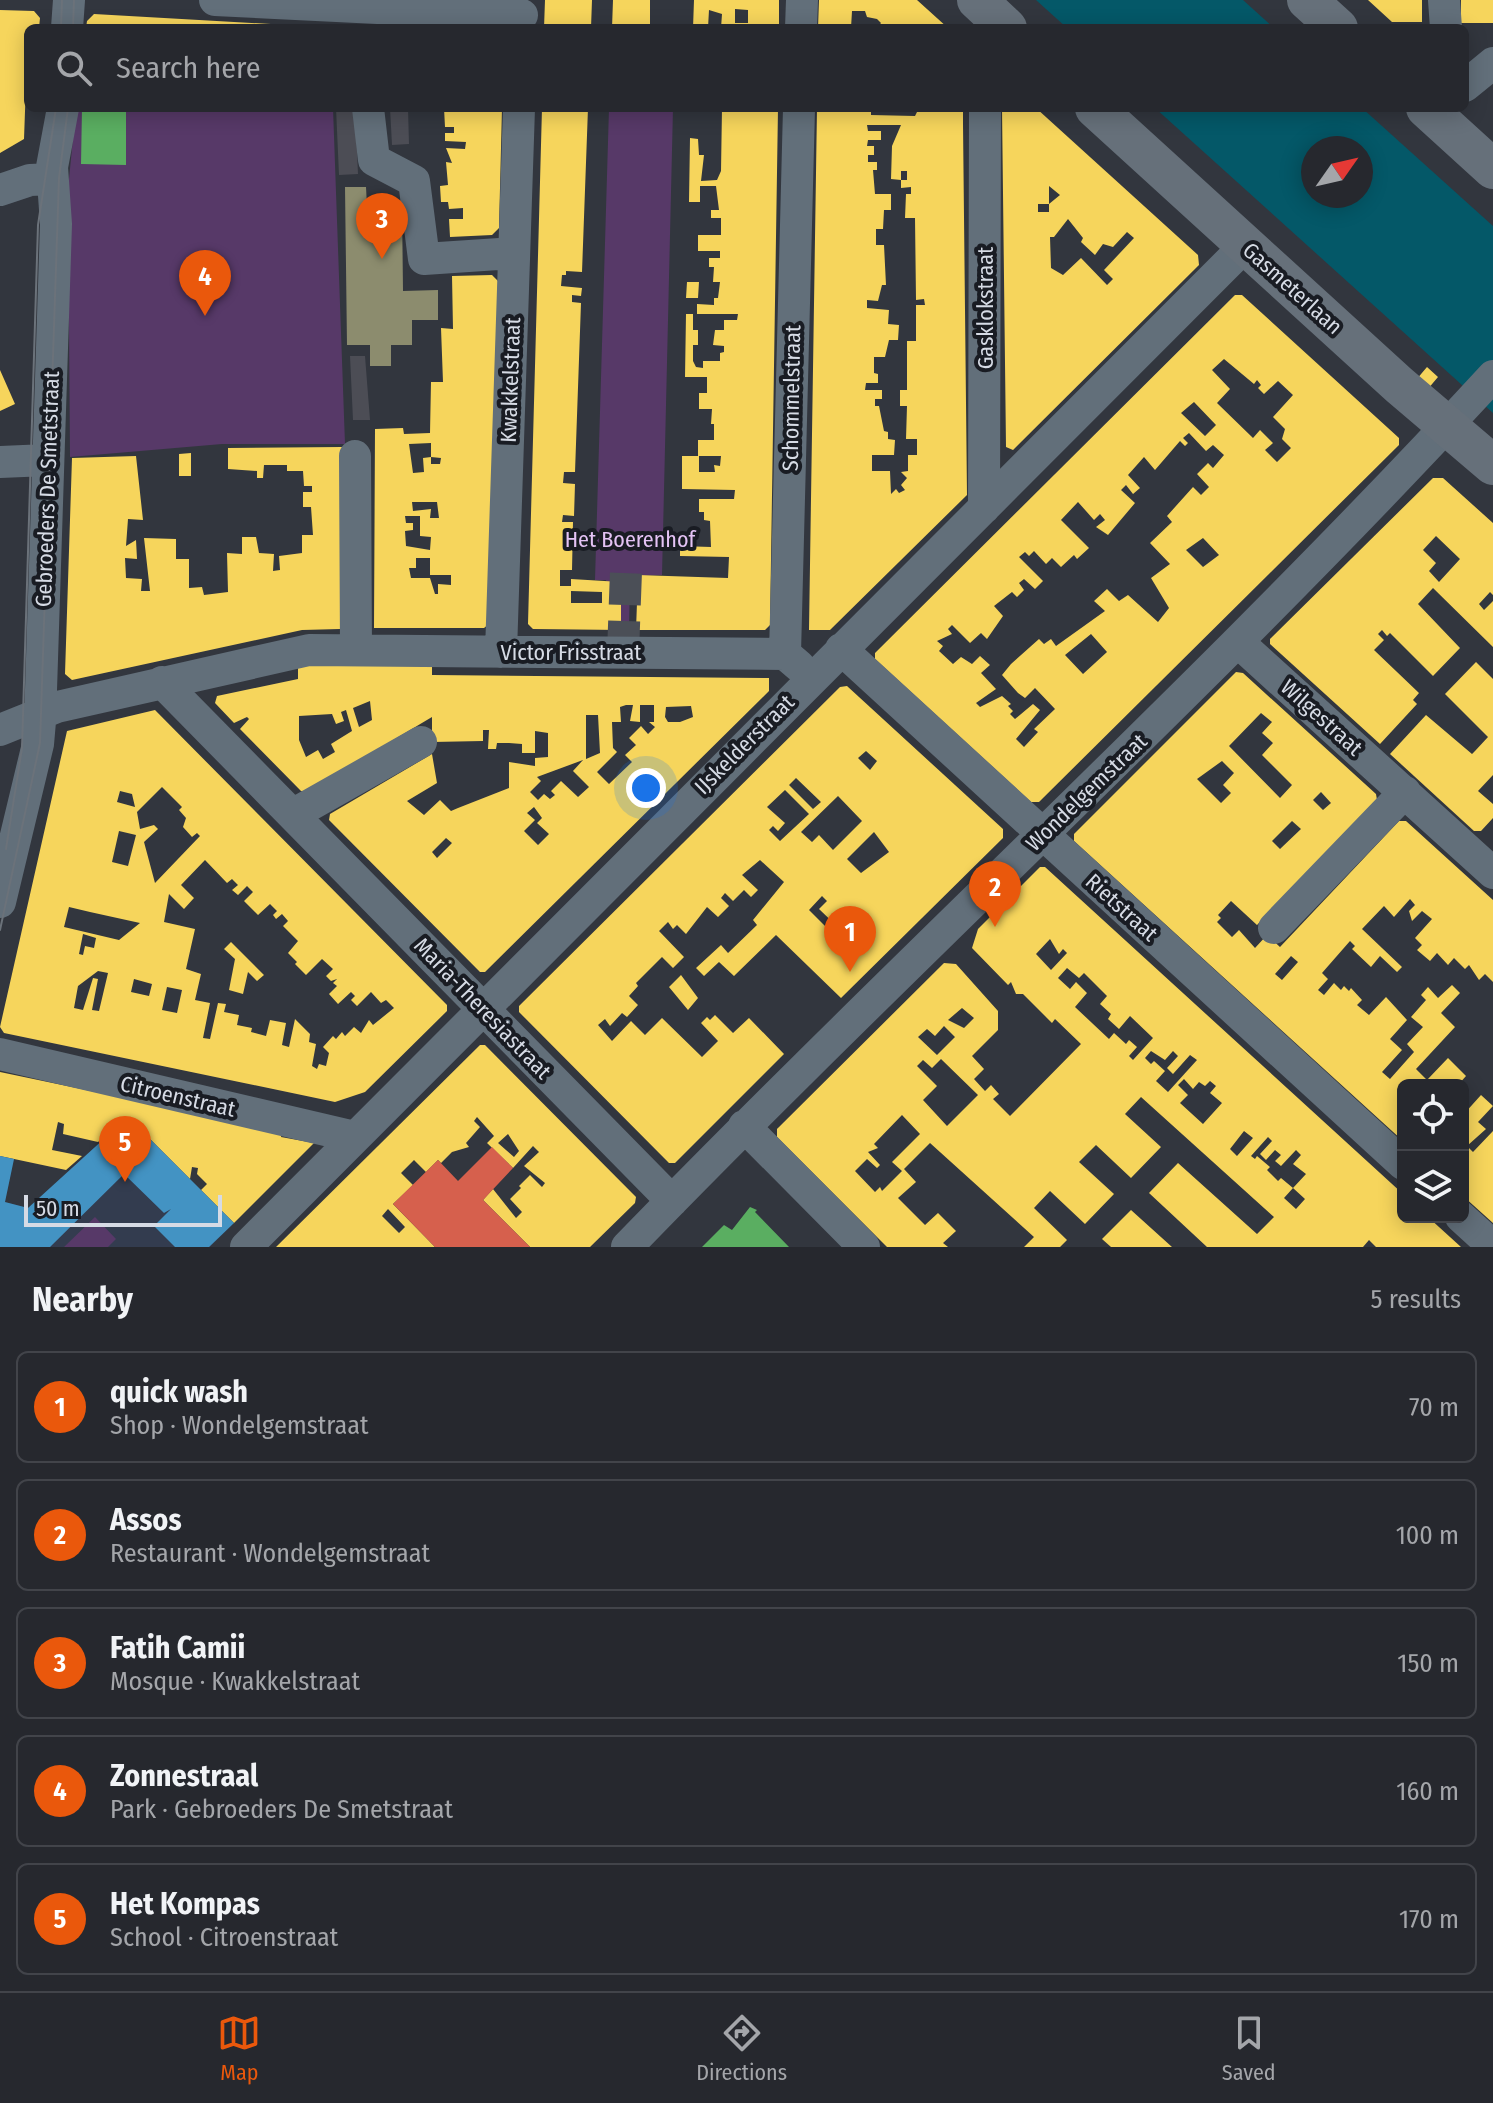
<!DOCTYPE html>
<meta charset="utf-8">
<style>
body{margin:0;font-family:"Fira Sans Condensed",sans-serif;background:#32343a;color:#f1f3f6}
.controls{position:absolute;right:24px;bottom:24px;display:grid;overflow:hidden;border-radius:12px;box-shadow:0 4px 20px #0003}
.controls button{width:72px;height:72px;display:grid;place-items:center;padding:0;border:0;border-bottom:2px solid #42444a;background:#26282e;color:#f1f3f6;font:40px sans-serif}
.compass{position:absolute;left:1301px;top:136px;width:72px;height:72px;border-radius:50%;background:#26282e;box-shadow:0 4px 20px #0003;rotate:56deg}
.scale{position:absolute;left:24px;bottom:20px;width:198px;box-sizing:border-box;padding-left:8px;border:4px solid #d6dbe5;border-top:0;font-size:22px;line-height:28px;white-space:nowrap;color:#d6dbe5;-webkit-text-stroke:6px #191c23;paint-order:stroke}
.you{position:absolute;left:646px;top:788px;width:28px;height:28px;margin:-20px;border:6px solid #fff;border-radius:50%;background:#1a73e8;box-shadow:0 0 0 12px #1a73e833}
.badge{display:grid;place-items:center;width:52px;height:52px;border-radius:50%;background:#ea580c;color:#fff;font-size:26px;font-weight:700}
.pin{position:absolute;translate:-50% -66px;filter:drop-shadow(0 2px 4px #0008)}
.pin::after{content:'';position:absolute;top:42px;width:28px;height:24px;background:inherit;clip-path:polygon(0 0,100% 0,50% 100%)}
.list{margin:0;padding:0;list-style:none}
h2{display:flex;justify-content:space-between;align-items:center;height:104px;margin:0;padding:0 32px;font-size:34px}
h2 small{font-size:26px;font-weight:400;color:#a4a6aa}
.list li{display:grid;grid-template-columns:52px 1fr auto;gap:24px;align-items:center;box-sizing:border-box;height:112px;margin:0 16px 16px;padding:0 16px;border:2px solid #42444a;border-radius:12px}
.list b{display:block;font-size:30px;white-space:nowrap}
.list p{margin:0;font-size:26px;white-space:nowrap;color:#a4a6aa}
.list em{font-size:26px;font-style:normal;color:#a4a6aa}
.icon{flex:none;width:44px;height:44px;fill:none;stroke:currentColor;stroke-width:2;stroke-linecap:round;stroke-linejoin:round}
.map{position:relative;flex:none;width:1493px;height:1247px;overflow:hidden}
.search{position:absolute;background:#26282e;box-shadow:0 4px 20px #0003;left:24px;right:24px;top:24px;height:88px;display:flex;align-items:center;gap:20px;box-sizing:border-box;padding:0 28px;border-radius:12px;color:#a4a6aa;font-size:30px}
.sheet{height:744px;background:#26282e}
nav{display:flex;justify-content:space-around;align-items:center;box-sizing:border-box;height:112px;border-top:2px solid #42444a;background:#26282e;font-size:22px;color:#a4a6aa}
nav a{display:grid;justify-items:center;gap:4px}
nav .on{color:#ea580c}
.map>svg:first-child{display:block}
</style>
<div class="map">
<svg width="1493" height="1247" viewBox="0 0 1493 1247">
<rect width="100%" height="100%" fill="#32363e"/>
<path fill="#333c4f" d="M128,1117L234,1223L210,1247H0V1156L14,1159L5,1202L28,1208Z"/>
<path fill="#573968" d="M76,108H333L345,444H222L70,457L68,189Z
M609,108H673L662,575L630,576L629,633H620L606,580H595Z
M95,1217L116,1239L108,1247H64Z"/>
<path fill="#045868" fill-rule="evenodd" d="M1036,0H1243L1274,28H1067Z
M1155,108H1362L1493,226V413ZM1313,148H1361V196H1313Z"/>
<path fill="#f6d55c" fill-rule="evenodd" d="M545,0H592L591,28H544Z
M613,0H650V28H612Z
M694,0H779V28H721L722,14L709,10L708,28H693ZM735,9L748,10V23H735Z
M819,0H917L948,28H877L881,23L877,19L867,17L865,11H852L851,28H818Z
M1368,0H1422V22H1392Z
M1461,0H1493V23H1461Z
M0,10L34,11L40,18L39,28H28L24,139L0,153Z
M94,14L305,26V28H86L87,21Z
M444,108H502L499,228L492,235L450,237L449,219H463V208L449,209L448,202H441L440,186L448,185L446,162L452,163L446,148L465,149L466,142L445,141V133H454V127H445Z
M542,108H588L582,272L566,271V275H562L561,286L582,288L581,296L572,295V302L581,303L575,472H564L563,483L575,484L574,516L563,515L562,522H573L572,570H560V586H571V579L621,582V630L533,629L528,624ZM571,591L602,592V603H571Z
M722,108H778L770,625L765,630H636L638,575L728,578L729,557L680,556V546L711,547L710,521L704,520V512H699V499H734L735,490L682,489V456H699V472H715L714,465L720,466L721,456H698V440H714V424H711L712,409H699V393H707V377H685L686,314H693V330H698V345H693V361L696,367L703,368V361H720V353L724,352V346L713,345L715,330H724V320H737L738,314H697V304L714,305V298H718L720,282H713L714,267H709V258H720V251H698V235H721V218H711V210H719L716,186H700V202H689L690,138L698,139L699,155H704L701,181L717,180L721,171Z
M817,108H871V115L915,116L919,108H963V124L967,495L830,630H809ZM867,125H901L892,146L891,179L901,180V171H907V180H901V188L911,187V194H906L905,218H915L916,300L924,299L925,305H916V341H907V390H900V406H907L906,439H917V455H908V471L901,472L907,478L901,485L905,490L899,493L896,489L891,494L890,471H872V455H894L895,440L888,439V432L884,431L879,406H875V399H882V390H865L866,383H878V374L874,373V357H885L889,340H898L899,325L888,324L889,310L867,308V300L878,301L882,285H886L884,245H876V229H883L884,210H891V194H875L873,170H877V162H868V155H874V146H867L868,140H881V131H868Z
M1002,108H1036L1198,255L1199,265L1013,450L1006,447ZM1049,186L1060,195L1049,204V212H1038V204H1049ZM1068,219L1083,238L1081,242L1095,255L1103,244L1113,247L1127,232L1134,238L1104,270L1113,279L1107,285L1081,258L1063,275L1051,268L1050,237H1054Z
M492,275L498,281L489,624L484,628H374L375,429L403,428L404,434L430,433L431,382H443L441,328L453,329L452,276ZM431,443V457L441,458L440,464H431V457L423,458L424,472L413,473L409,444ZM412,502H437L439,518H430L431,509L413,511ZM405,516H420V536L431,537L430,550L406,546L405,531L413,530V523H406ZM416,558H430V575H451V585L438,584V594H435L430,578H411L409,568H416Z
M687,282H699L698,298H686Z
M1235,295H1242L1399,438V445L1039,802H1031L875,659V653ZM1224,359L1254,384L1257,380L1261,385L1258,388L1264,394L1278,381L1293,395L1273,417L1285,429L1282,439L1291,448L1277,462L1265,450L1273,443L1260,430L1253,438L1217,403L1230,389L1212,370ZM1194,402L1216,425L1205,436L1181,413ZM1189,433L1206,451L1213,445L1224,455L1213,468L1208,463L1197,474L1209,487L1201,495L1193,487L1167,516L1172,522L1150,543L1170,564L1151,578L1169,608L1158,622L1128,595L1119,601L1107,589L1094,601L1105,611L1056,646L1051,639L1044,644L1039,639L1011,664L1002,675L1018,693L1025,698L1035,688L1055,709L1034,729L1038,732L1024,747L1016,739L1040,710L1033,704L1015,719L1010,714L1013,711L1008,706L1011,704L1002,696L980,707L976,703L996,689L981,673L990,665L980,656L972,664L961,657L953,664L939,651L943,646L937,641L952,634L948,629L952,625L970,643L981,633L987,639L1003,616L994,606L1012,592L1017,597L1024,590L1019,583L1024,579L1035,589L1043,581L1019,557L1025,552L1029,556L1034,551L1046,564L1052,558L1061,567L1074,555L1077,559L1089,548L1061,520L1078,502L1094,520L1100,514L1105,520L1096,527L1108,535L1135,503L1121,490L1126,485L1133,494L1140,488L1128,475L1144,457L1155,470L1180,441L1185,446L1188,443L1183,438ZM1203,538L1219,555L1203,567L1186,550ZM1091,634L1107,652L1083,674L1065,655Z
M1427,367L1438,377L1427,390L1416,380Z
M0,370L15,404L0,411Z
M342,447L340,629L302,630L72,680L65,674L72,458L136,456L143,520L128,519L126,546L136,540L137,559L125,558L126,578L142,579L141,591H150L144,538L176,539V559H189V588L202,587L204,595L228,592L227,553L242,554V537H256L259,553L274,554L273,571L280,570L279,556L302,553V535H313L311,507H303V492H312V486H304L303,471H287V465H264L263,478H257V471L228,469V448Z
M191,453V476H179V454Z
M1433,478H1443L1493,523V595L1490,592L1479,604L1484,610L1493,601V647L1433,588L1418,604L1460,648L1433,676L1390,633L1387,636L1382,630L1378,634L1384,640L1374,650L1419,693L1413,700L1417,704L1380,744L1270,644V639ZM1436,536L1460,559L1439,582L1429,571L1436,563L1423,550Z
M432,658V675L769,678V691L485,972H480L329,820L330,814L432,754L437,783L407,801L424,815L440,800L451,811L458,808L509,788V762L535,766V758L548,757V733L535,731V753H522V744L509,743H497L496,749H488L489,730H483V741L432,742V717L306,792L301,791L240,729L249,719L247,717L234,723L215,703L217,696L298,679V659ZM370,701L372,720L359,727L353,708ZM626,705H633L630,721L640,722V705H654V722H649L655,727L648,734L641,726L629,738L636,745L625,755L632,762L609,784L597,772L617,752L613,748L612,722H621L620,707ZM691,706L693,717L680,722H668L665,717L666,707ZM346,710L352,731L331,744L335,752L323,759L318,750L306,757L299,740V716L332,714L336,724L344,721L341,712ZM586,715H598L600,753L586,759ZM583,760L573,771L589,787L578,797L561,781L551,791L555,795L550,799L544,794L538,800L530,792L541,781L537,777ZM534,807L542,818L537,823L549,834L538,845L524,831L535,820L527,813ZM446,838L452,843L437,858L432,852Z
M1476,662L1493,679V775L1478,791L1493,804V818L1481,831H1474L1390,754L1426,715L1472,754L1475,751L1488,737L1445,694Z
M1236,672L1243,673L1376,794L1377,800L1257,925L1231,901L1218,915L1221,918L1217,922L1232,937L1239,930L1255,948L1267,935L1280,947L1399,821H1406L1493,900V982L1485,974L1479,980L1469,965L1465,969L1454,958L1448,965L1437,953L1430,961L1417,950L1422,945L1415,938L1432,919L1422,911L1412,921L1409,911L1415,905L1410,899L1394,917L1384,906L1362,929L1402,967L1397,972L1380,956L1371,967L1352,949L1355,946L1350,941L1322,973L1328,979L1318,990L1324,995L1334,983L1341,990L1344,986L1349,991L1351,988L1362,1000L1357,1005L1369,1015L1386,997L1407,1020L1390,1039L1402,1050L1382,1072L1390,1079L1414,1052L1407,1044L1423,1027L1411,1017L1426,1000L1421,995L1428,987L1438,998L1452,985L1460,993L1441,1013L1455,1027L1416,1069L1427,1080L1448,1058L1466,1076L1458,1085H1403V1141L1074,841V834ZM1261,713L1272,722L1262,733L1273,743L1262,755L1292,785L1280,798L1229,746ZM1222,761L1234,773L1223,785L1231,793L1221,803L1197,779ZM1321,792L1331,803L1323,810L1313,800ZM1292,821L1301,829L1280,849L1272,841ZM1291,956L1298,962L1282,980L1275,974Z
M847,686L1003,829V838L841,998L776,935L734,976L719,962L704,976L696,968L721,945L728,953L757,925L753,920L784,882L760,860L742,875L758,890L751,897L744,890L733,901L725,893L721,898L729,906L718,917L707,907L686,934L677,925L673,929L668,922L659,931L684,957L673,968L662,957L636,983L638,986L629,996L638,1005L627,1017L622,1013L610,1026L605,1019L598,1025L612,1041L631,1021L645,1035L662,1018L702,1057L718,1041L701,1023L707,1017L710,1020L715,1015L733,1033L749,1018L784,1054L675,1163H669L519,1012V1006L840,687ZM866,751L877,761L870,770L858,758ZM796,778L821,802L813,809L789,785ZM785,790L809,814L780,841L769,830L773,826L778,831L785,823L767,807ZM838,796L862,821L833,850L819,835L812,842L801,832ZM874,832L889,852L861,873L847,859ZM822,896L827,901L819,909L844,933L838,939L809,910Z
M155,710L447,1005V1011L365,1092L335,1102L4,1033L0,1027L67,731ZM162,787L182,807L179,810L186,818L183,827L192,837L197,833L200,836L155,883L144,842L158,829L154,825L140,829L137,812ZM120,791L132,794L135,807L117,802ZM119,831L136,835L128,866L112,862ZM205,860L227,883L232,879L238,885L232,890L238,895L247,886L253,892L244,901L258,915L270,904L277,911L273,915L276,919L282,914L288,921L283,926L298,941L288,953L297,962L295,964L306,975L322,959L333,969L326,976L331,981L337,979L333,983L337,986L329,994L338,1004L351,992L355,996L351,1000L357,1006L371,992L381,1003L386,1000L394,1008L373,1025L369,1020L361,1033L354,1027L345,1036L342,1032L336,1039L333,1036L323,1047L329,1053L326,1066L319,1064L317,1069L312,1066L316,1044L309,1042L310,1034L295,1019L289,1047L282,1045L286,1023L270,1020L266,1036L251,1032L252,1028L237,1025L239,1015L224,1012L226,1004L218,1003L210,1039L203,1038L210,1003L195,1000L201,974L186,969L195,929L164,922L169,894L184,909L194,898L181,885ZM69,907L90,912L140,923L119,940L64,927ZM83,934L96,938L94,948L85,946L83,955L79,954ZM98,971L108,973L99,1011L92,1010L98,979L93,978L83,1010L74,1008L78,986ZM134,979L152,984L149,996L131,992ZM167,987L182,990L177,1013L162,1010Z
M1040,867H1045L1403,1194V1217H1428L1461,1247H1376L1369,1240L1363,1247H1207L1149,1193L1178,1163L1257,1234L1274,1217L1141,1097L1125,1114L1161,1147L1131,1178L1096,1145L1079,1162L1114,1194L1085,1224L1050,1191L1034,1208L1067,1240L1060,1247H1024L1034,1237L930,1143L902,1171L892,1162L920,1134L902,1115L874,1144L878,1148L868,1152L880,1165L877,1168L867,1159L855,1171L875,1192L880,1187L882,1191L904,1169L916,1182L898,1198L925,1225L938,1213L956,1231L943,1243L948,1247H887L777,1137V1129L944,963L956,964L998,1011V1030L972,1056L984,1069L974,1079L985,1091L991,1085L999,1094L993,1099L1010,1116L1081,1044L1055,1019L1052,1023L1023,994H1016L1011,982L1008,985L972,948L978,929ZM1050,939L1059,954L1063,949L1067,953L1051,970L1036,954ZM1067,968L1079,978L1084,973L1107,996L1100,1004L1111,1014L1108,1019L1119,1029L1130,1016L1153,1038L1133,1060L1129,1056L1137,1047L1129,1040L1126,1044L1114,1033L1109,1039L1075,1007L1087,993L1076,982L1070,989L1058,978ZM962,1008L974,1018L964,1028L948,1020ZM944,1026L955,1037L937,1055L918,1037L927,1029L935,1036ZM1151,1051L1165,1060L1173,1051L1178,1056L1167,1068L1173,1074L1190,1055L1197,1060L1168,1092L1156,1081L1165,1071L1154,1061L1151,1064L1145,1058ZM941,1059L978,1095L947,1126L923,1100L937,1086L917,1066L923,1060L932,1068ZM1184,1079L1193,1089L1199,1082L1205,1086L1210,1081L1216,1086L1210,1093L1222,1103L1203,1124L1180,1103L1188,1095L1178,1085ZM1244,1131L1253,1138L1237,1156L1230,1149ZM1268,1137L1272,1141L1260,1154L1266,1160L1275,1150L1281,1155L1275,1161L1281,1166L1296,1150L1301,1155L1293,1164L1306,1174L1293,1188L1305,1199L1296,1209L1284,1198L1293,1188L1281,1178L1278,1181L1267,1170L1270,1167L1257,1156L1255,1159L1251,1156Z
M231,942L264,975L257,981L248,972L243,994L229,990L235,959L224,949Z
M681,975L698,998L688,1010L669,987Z
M480,1045H485L636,1197L635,1203L590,1247H530L483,1200L493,1189L516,1218L522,1212L510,1199L521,1188L519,1186L530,1175L542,1187L545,1183L524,1166L539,1152L533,1146L513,1168L487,1143L494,1136L477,1117L474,1121L480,1127L466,1143L469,1147L452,1152L441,1163L438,1160L426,1172L414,1160L401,1173L413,1185L393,1204L435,1247H276ZM508,1134L519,1151L514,1157L498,1143ZM388,1209L405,1227L399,1233L382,1216Z
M0,1072L282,1131L281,1137L314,1143L234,1223L201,1190L207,1184L197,1174L198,1168L192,1167L190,1179L128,1117L98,1142L63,1134L64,1124L58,1122L52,1150L82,1156L66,1170L0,1156Z
M1481,1095L1493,1106L1478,1122L1486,1129L1467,1146L1473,1152L1493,1131V1223L1463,1196V1115Z
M1131,1210L1172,1247H1111L1102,1239Z"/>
<path fill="#d6604d" d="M492,1147L513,1168L483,1200L530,1247H435L393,1204L438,1160L458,1181Z"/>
<path fill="#4393c3" d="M128,1117L234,1223L209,1247H175L154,1226L171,1209L164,1213L124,1174L50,1247H0V1156L14,1159L5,1202L28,1208Z"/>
<path fill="#5aae61" d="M82,108H126V165L81,164Z
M750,1207L757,1210L755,1212L789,1247H702L724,1225L732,1230Z"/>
<path fill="#8c8c6e" d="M345,187H366L367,206H402L403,291L438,290V320H412V345H391V366H370V345H347Z"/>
<path fill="#4c4d55" d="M336,108H355L358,174L339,175Z
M390,108H408L409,144L392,145Z
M350,356H365L370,420H353Z"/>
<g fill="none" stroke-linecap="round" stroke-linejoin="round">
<path stroke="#4b4f57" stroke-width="32" stroke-dasharray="32 16" stroke-linecap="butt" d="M623,653L626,571"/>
<path stroke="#626f7a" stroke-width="32" d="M215,0L522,15
M1444,0L1446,28
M67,28L69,0
M801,28L802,0
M1465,86L1493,63
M368,108L374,160L414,181L424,259L514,253
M799,108L785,654L799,666
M0,190L30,180L52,179
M355,456L356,650
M0,462L47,460
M984,508L985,108
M1238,642L1493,873
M841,649L1403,1164
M501,652L519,108
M162,682L672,1201
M0,730L57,707L309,650L785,654
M294,814L421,742
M0,902L38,744L40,721L56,224L52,167L63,108
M1274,928L1405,792
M0,1054L355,1137
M744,1126L864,1247
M1461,1217L1493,1246
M246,1247L1246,245
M627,1247C912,953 1216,677 1493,376"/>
<path stroke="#66707a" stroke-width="40" d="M977,0L1007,28
M1307,0L1338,28
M1095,108L1399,385L1493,465
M1426,108L1493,169"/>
<path stroke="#6b727a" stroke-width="2" d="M61,28L62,0
M73,28L74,0
M6,849L22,748L38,225L56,108
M0,930L40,743L59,178L68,108"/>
</g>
<g text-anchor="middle" stroke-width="8" stroke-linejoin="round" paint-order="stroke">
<g font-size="22" fill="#d6dbe5" stroke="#191c23">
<text transform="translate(1293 288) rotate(42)" y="8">Gasmeterlaan</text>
<text transform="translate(985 308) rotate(-90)" y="8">Gasklokstraat</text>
<text transform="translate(510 380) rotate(-88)" y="8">Kwakkelstraat</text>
<text transform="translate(791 398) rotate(-89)" y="8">Schommelstraat</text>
<text transform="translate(47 489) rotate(-88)" y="8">Gebroeders De Smetstraat</text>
<text x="571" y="660">Victor Frisstraat</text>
<text transform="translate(1322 717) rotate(42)" y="8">Wilgestraat</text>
<text transform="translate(744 744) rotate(-45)" y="8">IJskelderstraat</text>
<text transform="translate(1086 792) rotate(-44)" y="8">Wondelgemstraat</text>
<text transform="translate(1122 907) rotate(42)" y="8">Rietstraat</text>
<text transform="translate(483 1008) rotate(46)" y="8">Maria-Theresiastraat</text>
<text transform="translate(178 1096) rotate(13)" y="8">Citroenstraat</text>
</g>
<g font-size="22" fill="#e4c3f5" stroke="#191c23">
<text x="630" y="547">Het Boerenhof</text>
</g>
</g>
</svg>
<div class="controls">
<button><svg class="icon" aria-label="locate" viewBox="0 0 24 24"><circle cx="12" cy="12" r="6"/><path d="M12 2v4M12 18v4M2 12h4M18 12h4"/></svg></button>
<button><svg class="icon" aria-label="layers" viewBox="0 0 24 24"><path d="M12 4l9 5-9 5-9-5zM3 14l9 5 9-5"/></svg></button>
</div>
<svg class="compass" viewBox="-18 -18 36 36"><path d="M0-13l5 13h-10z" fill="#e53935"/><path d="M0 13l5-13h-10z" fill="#a4a6aa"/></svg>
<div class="scale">50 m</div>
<div class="you"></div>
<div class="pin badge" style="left:850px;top:972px">1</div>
<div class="pin badge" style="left:995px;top:927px">2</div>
<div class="pin badge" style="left:382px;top:259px">3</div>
<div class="pin badge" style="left:205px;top:316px">4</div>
<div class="pin badge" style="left:125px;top:1182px">5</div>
<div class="search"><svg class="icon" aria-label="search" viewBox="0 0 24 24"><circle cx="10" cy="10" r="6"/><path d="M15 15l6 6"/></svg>Search here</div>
</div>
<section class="sheet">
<h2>Nearby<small>5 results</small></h2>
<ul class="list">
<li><span class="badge">1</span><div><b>quick wash</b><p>Shop · Wondelgemstraat</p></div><em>70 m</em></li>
<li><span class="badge">2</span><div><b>Assos</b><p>Restaurant · Wondelgemstraat</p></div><em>100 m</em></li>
<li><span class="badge">3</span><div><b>Fatih Camii</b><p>Mosque · Kwakkelstraat</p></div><em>150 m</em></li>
<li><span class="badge">4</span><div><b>Zonnestraal</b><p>Park · Gebroeders De Smetstraat</p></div><em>160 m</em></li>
<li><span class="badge">5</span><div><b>Het Kompas</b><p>School · Citroenstraat</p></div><em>170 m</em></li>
</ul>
</section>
<nav>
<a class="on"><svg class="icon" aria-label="map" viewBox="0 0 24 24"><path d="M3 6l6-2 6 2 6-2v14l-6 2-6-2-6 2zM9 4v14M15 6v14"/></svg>Map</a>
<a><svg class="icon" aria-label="directions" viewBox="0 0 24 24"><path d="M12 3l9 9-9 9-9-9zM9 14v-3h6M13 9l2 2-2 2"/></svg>Directions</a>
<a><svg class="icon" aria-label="saved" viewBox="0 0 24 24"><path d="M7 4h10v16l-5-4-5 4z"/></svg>Saved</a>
</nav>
